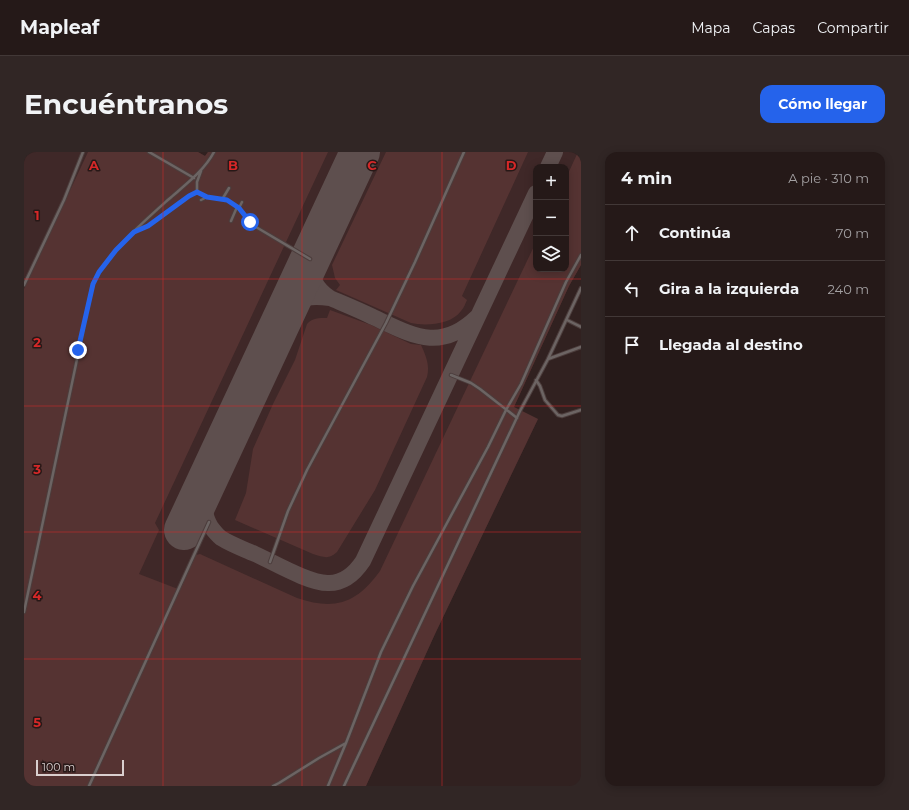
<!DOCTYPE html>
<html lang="es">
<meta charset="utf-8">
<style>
body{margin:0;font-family:Montserrat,sans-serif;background:#312625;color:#f1f3f6}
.controls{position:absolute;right:12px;top:12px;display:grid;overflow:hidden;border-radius:8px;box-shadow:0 2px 10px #0003}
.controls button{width:36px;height:36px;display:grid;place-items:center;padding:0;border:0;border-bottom:1px solid #423837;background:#251918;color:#f1f3f6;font:20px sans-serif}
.scale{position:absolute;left:12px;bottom:10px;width:88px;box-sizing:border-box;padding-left:4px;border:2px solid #dacfce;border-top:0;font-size:11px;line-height:14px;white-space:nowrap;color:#dacfce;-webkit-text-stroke:3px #271817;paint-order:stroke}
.stop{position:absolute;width:12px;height:12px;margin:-9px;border:3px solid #2563eb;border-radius:50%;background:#fff}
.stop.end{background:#2563eb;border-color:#fff;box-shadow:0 1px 4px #0008}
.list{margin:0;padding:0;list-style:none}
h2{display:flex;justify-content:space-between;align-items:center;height:52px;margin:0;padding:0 16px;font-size:17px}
h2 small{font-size:13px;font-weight:400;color:#a3a0a2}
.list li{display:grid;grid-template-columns:26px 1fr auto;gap:12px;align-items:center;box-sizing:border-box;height:56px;padding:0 16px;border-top:1px solid #423837}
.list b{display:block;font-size:15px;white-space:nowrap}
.list em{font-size:13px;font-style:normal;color:#a3a0a2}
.icon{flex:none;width:22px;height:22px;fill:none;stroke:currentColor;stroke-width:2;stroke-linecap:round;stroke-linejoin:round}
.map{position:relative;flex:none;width:557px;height:634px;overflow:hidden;border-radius:12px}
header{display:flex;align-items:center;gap:24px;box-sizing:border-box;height:56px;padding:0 20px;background:#251918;border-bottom:1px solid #423837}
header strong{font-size:19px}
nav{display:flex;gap:22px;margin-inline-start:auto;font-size:14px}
.intro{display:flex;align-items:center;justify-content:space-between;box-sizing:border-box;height:96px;padding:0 24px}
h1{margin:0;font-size:28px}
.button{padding:10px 18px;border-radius:12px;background:#2563eb;color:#fff;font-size:14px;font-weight:700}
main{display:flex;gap:24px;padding:0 24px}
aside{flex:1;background:#251918;border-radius:12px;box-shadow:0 2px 10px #0003}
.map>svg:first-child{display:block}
</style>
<header>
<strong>Mapleaf</strong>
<nav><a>Mapa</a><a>Capas</a><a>Compartir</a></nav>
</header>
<div class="intro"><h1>Encuéntranos</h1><a class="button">Cómo llegar</a></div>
<main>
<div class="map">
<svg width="557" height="634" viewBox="0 0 557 634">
<rect width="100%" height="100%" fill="#312120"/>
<path fill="#3f2828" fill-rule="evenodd" d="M0,0H174L181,4L184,0H557V113L545,134L490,255L514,267L411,482L342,634H0ZM512,15H542V117H512Z"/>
<path fill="#553332" d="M64,0H174L181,4L184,0H304L131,371L135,378L115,422L154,437L168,404L176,402L273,446C311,459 333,451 356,419L512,90V117H542V26L554,0H557V113L545,134L490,255L514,267L411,482L342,634H0V137Z
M362,0H504L438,144L443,148C441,152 440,156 437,159C427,173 401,174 387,171L312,138L316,133L311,126L308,113Z
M306,158L347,173L387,192L397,193C402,204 406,213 403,225L351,338L313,400C304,408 300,405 289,402L211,368L222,341L229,297L249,252L271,208L283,172C288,166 295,166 303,166Z"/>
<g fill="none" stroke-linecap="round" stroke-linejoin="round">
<path stroke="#5e4f4e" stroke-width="16" d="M524,15L531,0
M288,104L284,109C287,125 292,137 306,146C320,152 335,158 349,165C388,183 416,201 453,165
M261,162L262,156C275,144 290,144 306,146
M182,330C180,346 178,361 187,375C190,379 193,383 197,386C208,393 220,397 231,402C249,410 286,432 305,431C320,431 331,421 339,409L512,41"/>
<path stroke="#5e4f4e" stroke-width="40" d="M160,378L336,0"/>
<defs>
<path id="lane" d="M125,0L170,26
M173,40V30L177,19
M199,46L205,36
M177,48L183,45
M215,56L218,50
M207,69L213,55
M110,79C135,74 150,49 173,40L183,45L203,48L215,56L226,71L232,75L286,107
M0,133L40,48L59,0
M543,168L557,175
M524,207L557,195
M427,223L447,231L456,237L493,266
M512,228L516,234L521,248L534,263L538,264L557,258
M246,410L264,359L283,318L362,171L391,110L440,0
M0,460L69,131C87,98 117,72 145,47C161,33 180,19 190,0
M65,634L185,370
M249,634L255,631L295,606L322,591
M304,634L322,591L357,500L389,434L464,295L482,258L497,232L542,130L557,103
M320,634L496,259L524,207L557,136"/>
</defs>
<use href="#lane" stroke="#4c3d3c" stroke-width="4.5"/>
<use href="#lane" stroke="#6c6463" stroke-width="2.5"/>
</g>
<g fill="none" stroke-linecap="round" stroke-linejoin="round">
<path stroke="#2563eb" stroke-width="5" d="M54,198L69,132L75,120L92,98L110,80L124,74L165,44L173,40L183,45L203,48L215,56L226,70"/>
</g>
<path fill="none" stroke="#d62828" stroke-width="1" stroke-opacity="0.55" d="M139,0V634M278,0V634M418,0V634M0,127H557M0,254H557M0,380H557M0,507H557"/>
<g font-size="13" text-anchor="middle" font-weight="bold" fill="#d62828" stroke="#271817" stroke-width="3" stroke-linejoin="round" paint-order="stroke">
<text x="70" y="18">A</text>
<text x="209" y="18">B</text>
<text x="348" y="18">C</text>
<text x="487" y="18">D</text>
<text x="13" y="68">1</text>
<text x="13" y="195">2</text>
<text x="13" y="322">3</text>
<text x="13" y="448">4</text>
<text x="13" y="575">5</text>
</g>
</svg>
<div class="controls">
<button>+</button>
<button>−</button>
<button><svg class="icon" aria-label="layers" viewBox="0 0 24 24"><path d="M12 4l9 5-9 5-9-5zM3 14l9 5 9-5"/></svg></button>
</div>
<div class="scale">100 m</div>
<div class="stop" style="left:226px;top:70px"></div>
<div class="stop end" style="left:54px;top:198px"></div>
</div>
<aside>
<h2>4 min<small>A pie · 310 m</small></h2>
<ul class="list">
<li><svg class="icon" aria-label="ahead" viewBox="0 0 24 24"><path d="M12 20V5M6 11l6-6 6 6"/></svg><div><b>Continúa</b></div><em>70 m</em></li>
<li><svg class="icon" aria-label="left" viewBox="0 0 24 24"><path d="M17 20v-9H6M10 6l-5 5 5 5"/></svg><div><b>Gira a la izquierda</b></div><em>240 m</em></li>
<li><svg class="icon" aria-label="arrive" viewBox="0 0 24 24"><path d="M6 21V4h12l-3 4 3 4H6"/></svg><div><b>Llegada al destino</b></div></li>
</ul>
</aside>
</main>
